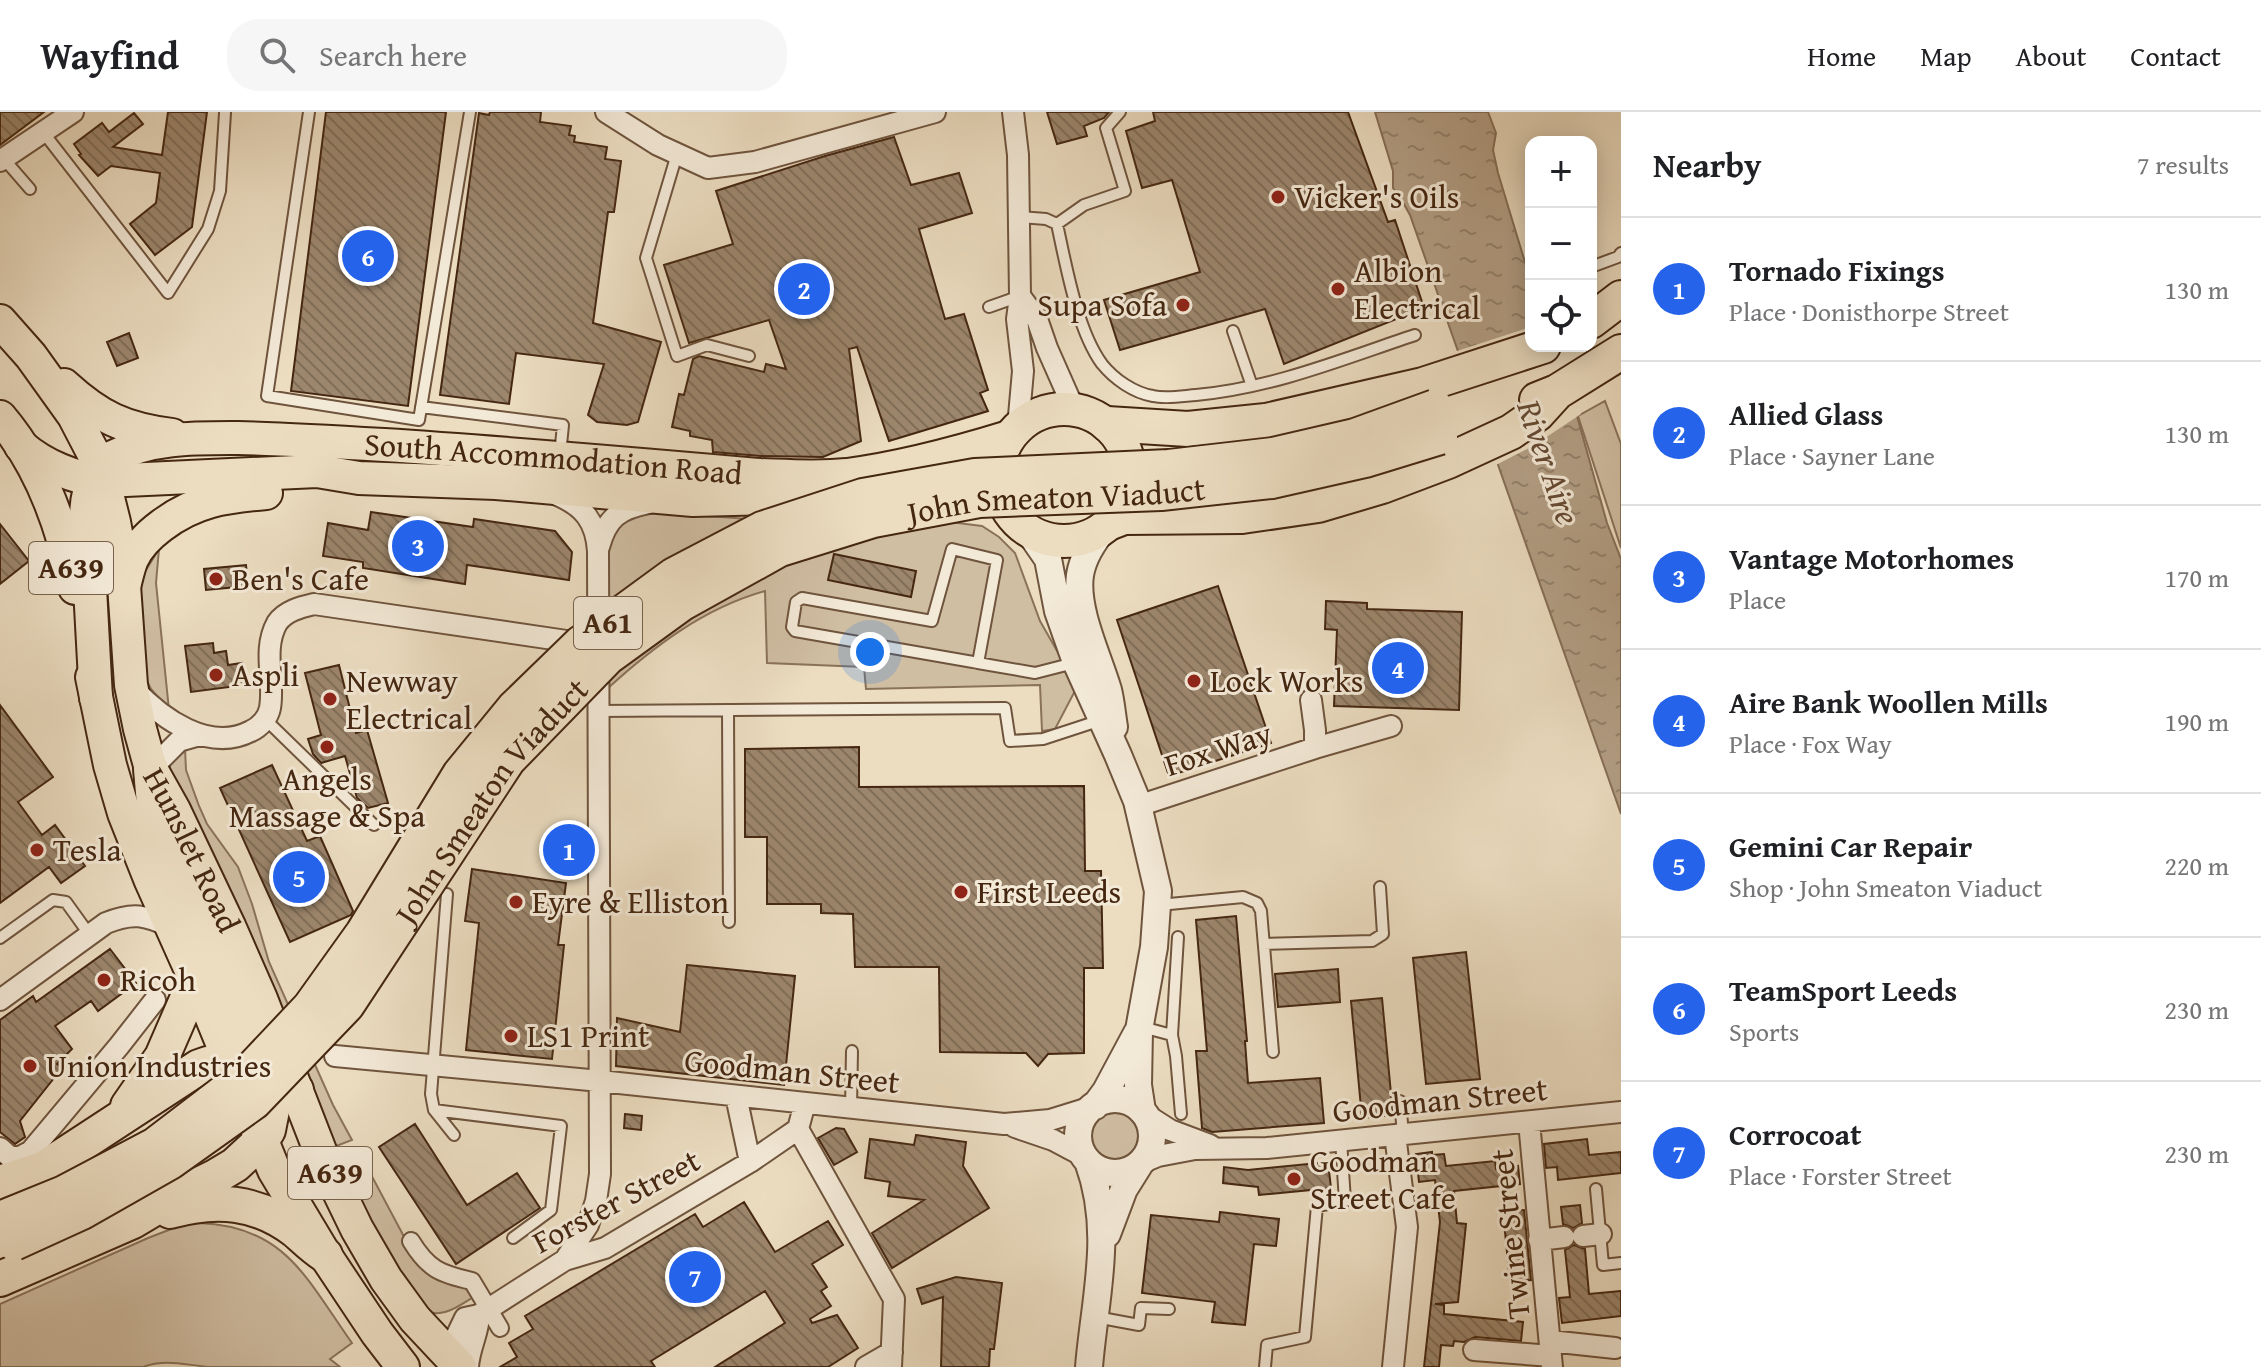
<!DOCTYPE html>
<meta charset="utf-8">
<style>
body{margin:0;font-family:"Gentium Book Plus",serif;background:#f6f6f6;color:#202124}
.controls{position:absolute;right:24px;top:24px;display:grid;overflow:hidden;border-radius:16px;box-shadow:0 4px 20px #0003}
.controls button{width:72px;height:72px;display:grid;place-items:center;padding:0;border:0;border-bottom:2px solid #e0e0e0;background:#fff;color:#202124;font:40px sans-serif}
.you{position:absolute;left:870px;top:540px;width:28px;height:28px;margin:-20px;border:6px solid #fff;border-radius:50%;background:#1a73e8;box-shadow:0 0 0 12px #1a73e833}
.badge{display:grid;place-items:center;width:52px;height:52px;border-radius:50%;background:#2563eb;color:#fff;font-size:26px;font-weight:700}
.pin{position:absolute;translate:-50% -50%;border:4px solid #fff;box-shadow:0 2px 8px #0006}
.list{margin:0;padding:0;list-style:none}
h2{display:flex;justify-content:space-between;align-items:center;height:104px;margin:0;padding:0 32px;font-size:34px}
h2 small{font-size:26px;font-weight:400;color:#757577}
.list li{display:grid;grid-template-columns:52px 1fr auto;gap:24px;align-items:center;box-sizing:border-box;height:144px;padding:0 32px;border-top:2px solid #e0e0e0}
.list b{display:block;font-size:30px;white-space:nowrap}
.list p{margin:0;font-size:26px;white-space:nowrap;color:#757577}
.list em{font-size:26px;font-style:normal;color:#757577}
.icon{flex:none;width:44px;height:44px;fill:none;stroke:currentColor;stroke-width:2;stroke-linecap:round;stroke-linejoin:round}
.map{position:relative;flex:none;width:1621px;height:1255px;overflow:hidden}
header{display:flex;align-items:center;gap:48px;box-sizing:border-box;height:112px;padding:0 40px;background:#fff;border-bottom:2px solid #e0e0e0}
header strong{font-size:38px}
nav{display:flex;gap:44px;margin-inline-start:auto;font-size:28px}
.search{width:560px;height:72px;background:#f6f6f6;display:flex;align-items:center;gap:20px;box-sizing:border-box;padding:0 28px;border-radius:32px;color:#757577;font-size:30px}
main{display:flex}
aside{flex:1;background:#fff}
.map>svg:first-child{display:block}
</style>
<header>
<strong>Wayfind</strong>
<div class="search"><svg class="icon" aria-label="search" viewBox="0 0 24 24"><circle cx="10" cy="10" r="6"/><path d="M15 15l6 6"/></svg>Search here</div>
<nav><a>Home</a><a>Map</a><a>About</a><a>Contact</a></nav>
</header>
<main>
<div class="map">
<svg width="1621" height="1255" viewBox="0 0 1621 1255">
<defs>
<pattern id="water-ripples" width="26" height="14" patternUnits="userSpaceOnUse" patternTransform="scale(2)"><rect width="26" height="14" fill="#b39f85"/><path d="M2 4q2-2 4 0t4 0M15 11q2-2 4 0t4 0" fill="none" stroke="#93826b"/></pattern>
<pattern id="building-back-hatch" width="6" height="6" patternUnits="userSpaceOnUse" patternTransform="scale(2)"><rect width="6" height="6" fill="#9c866d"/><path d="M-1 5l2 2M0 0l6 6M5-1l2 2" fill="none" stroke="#816e58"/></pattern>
</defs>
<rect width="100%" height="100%" fill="#ecddc1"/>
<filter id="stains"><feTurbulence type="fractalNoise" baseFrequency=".0025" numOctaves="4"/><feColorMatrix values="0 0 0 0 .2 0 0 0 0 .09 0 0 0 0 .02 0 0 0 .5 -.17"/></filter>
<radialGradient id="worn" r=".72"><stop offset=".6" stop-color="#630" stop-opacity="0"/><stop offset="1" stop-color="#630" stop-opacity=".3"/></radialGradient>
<path fill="#d0bea3" stroke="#8a725a" stroke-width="2" d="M1605,289L1621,332V436L1578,304Z
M633,399L868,415L942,409L982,414L999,425L1015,441L1040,509L1072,565L1076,577L1055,617L1042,619L1040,573L866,577L864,555L767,551L765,479C704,496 653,535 607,577L601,423Z
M159,437L156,471L169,598L151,577L141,557L136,486L143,463Z
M185,636L186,658L199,694L207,712L238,755L252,792L269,850L333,993L352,1028L331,1036L169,661L171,646Z
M1092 1024a23 23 0 1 1 46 0a23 23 0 1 1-46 0Z
M359,1040L419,1153C434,1169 450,1173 472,1175L475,1184C457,1195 442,1208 421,1197L336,1051Z
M199,1111C286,1114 307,1168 352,1231L330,1247L340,1255C298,1255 255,1255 212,1255C188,1254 167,1246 143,1255H0V1192L148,1126L179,1114Z"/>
<path fill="url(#water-ripples)" stroke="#876f57" stroke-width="2" d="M1375,0H1488L1496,21L1493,38L1498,61L1531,170V234L1577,304L1607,411L1621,447V702L1410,103L1400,85L1393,76V59Z"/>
<path fill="#ecddc1" d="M1531,215V234H1557L1581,302L1533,334L1494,354L1454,240Z"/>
<path fill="url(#building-back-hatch)" stroke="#452711" stroke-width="2" d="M0,0H44L0,33Z
M168,0H207L192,115L155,143L130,112L156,91L160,61L111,54L98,64L79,43L81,42L74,32L102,11L109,20L134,1L143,12L113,35L162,43Z
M326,0H446L408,294L291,279Z
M490,0H541L540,10L571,14L569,23L575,24L574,30L607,35L605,47L621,49L614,100H608L593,211L661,230L638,310L627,313L597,310L588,303L604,252L516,241L509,292L440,283L479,1L489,3Z
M1047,0H1109L1104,6L1084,14L1087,24L1057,32Z
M1153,0H1348L1388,110L1395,108L1424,196L1284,252L1265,197L1120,238L1104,188L1200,160L1172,68L1142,76L1126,19L1155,9Z
M894,25L911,73L959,61L972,101L919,117L945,207L964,202L988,278L980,281L988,299L889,329L857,235L849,237L861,329L823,345L761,344L713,340L712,328L690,324V319L672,315L679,282L684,283L693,247L699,244L764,260L766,252L786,257L769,208L689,231L664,153L733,132L716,79L825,44Z
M129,221L138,246L117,254L107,230Z
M371,400L473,415L474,407L555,419L572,440L569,468L467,453L465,472L363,456V450L323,444L328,411L368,418Z
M0,412L29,449L0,472Z
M834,442L916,459L911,485L828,468Z
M246,453L248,474L206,478L204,457Z
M1218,474L1271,631L1169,664L1117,508Z
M1326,489L1367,491V497L1462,500L1459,598L1334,594L1337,518L1325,517Z
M213,531L214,541L226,539L228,553L242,551L245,573L191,580L185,534Z
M339,553L356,621L367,618L388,691L368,696L357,686L345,644L321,651L313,642L308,627L321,623L305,561Z
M0,593L53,665L18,690L42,723L55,713L85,754L61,771L49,755L0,791Z
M859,635V675L1084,674L1085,759H1101L1103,856H1084V941L1048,942L1038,954L1026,941L940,940L939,855H855L853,802L821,801V792H767V725H745V637Z
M272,653L307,729L320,724L353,799L351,803L290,830L220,676Z
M556,723H581L582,755L556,753Z
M472,757L566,771L558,833H564L552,947L466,938L479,811L465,809Z
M1236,804L1247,929H1245L1248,971L1320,966L1324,1011L1212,1020L1202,1016L1196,939H1207L1196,808Z
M110,837L136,871L98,899L91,889L55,914L72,937L57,952L62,956L20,1009L25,1025L15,1032L0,1020V908L33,884L36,890Z
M1466,840L1480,967L1426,972L1413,846Z
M687,853L795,864L784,973L616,954L617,906L680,920Z
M1338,857L1340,890L1278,895L1275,862Z
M1382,886L1393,1003L1362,1006L1351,889Z
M625,1002L642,1004L641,1018L624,1016Z
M415,1012L467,1093L517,1061L540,1096L456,1152L379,1035Z
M836,1016L844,1017L857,1040L834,1053L818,1026Z
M916,1023L966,1030L963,1054L989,1096L892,1156L872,1121L924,1088L888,1084L890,1070L865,1066L870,1027L914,1033Z
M1587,1027L1589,1043L1621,1040V1061L1558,1068L1557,1055L1546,1056L1544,1032Z
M1432,1040V1043L1444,1042L1446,1054L1495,1049L1496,1057L1518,1054L1520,1072L1454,1079L1457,1111L1466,1112L1458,1190L1435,1192L1444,1193V1202L1523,1210L1521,1229L1475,1225L1464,1230L1454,1229L1453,1234L1441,1233L1439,1255H1424L1440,1110L1435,1068L1419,1070L1416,1042Z
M1328,1050L1331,1076L1259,1083L1258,1075L1223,1071L1224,1055L1248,1058Z
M744,1090L775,1140L828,1109L843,1133L812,1152L827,1175L821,1179L831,1194L810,1207L812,1211L837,1203L858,1236L828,1255H715L785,1211L765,1179L651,1249L655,1255H500L517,1245L509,1231L533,1217L525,1204L695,1102L703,1115Z
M1580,1093L1582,1111L1573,1116L1563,1112L1561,1095Z
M1524,1098L1531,1168L1510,1170L1503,1100Z
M1220,1100L1279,1107L1276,1134L1254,1132L1245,1213L1212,1210L1215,1190L1142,1181L1151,1103L1219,1110Z
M1574,1133L1585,1137L1589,1182L1621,1179V1204L1562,1211L1559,1186L1570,1185L1565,1138Z
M956,1165L1002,1171L994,1237H990L989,1255H941L943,1185L922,1192L917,1177Z"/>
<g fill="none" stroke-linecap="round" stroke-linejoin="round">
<defs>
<path id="service" d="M309,0L267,284L419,308L470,0
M43,20L168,181L208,117L220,79L225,1
M677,42L646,146L677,244L707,233L749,244
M4,47L30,77
M1020,105L1046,107L1057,112C1066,153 1077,218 1102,252C1114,267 1134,281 1153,284C1166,287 1183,284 1196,283C1273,276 1343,247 1415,223
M1057,112L1084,93L1125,79L1106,16L1120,0
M1591,155L1618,145L1621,141
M989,195L1020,184
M1233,219L1252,274
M421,295L563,313L560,343
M978,551L997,448L952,437L932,509L802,486L796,490L792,515L795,519L973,550L978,551L1035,561L1074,551
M728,598L729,810
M599,599L1005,596L1010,629L1043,627L1101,608
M265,607L374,713
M447,782L431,982L434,998L454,1023
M1159,793L1243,785L1257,791L1261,799L1273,940
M0,826L53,788L66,790L89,822
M1264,832L1372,829L1383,822L1380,775
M1142,915L1172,923L1176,944L1181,1002
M1172,923L1178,825
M1400,989L1403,1022
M851,996L852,939
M434,998L561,1014L551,1098L513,1126
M1596,1077L1603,1153L1621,1151
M1096,1205L1139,1213L1141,1196L1169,1197
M1265,1255L1267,1233L1305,1225L1317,1094L1345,1089L1341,1028"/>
<path id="pedestrian" d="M411,1129C428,1157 440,1162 472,1169L500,1216"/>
<path id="minor" d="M606,0L658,33L708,56L755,50L935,0
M1013,0L1018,43L1020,184L1017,207L1023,259L1018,315
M0,49L73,0
M1020,184L1037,207L1047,236L1074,297
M557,383C584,394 596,410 598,439L600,1062L596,1089L588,1113L565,1148
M599,435C607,405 619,397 649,391
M133,576C162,607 209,641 251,619C260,615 268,606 270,596C275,568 262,538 277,511C285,499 301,495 314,492L587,532
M1311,588L1315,618V636
M151,657L179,629L200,623
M1138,694L1315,636L1391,614
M0,888L106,811C133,800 145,803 171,815
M335,944L600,969L1004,1012L1050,1008L1092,995
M736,984L750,1050
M1145,1002L1170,1018L1210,1033
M1529,1010L1552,1255
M1015,1015L1053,1028L1085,1045
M798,1017L894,1187L891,1255
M0,1036L10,1045H20L31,1039L119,934L155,888
M1141,1051L1158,1044L1195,1037L1267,1036L1621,1000
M1583,1124L1601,1122
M1539,1128L1564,1125
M1550,1229L1615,1236
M1474,1238L1551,1244
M454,1251L453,1231L465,1206L479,1203L565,1148L605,1136L750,1050L798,1017L805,991
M468,1255C469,1236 479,1220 479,1203
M866,1255L892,1240
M1393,1255L1407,1115L1395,1023"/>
<path id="tertiary" d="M1106,414C1094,428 1083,444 1080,463C1075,498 1098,544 1108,578C1111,590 1112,603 1114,615
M1028,418L1048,447L1058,499L1076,550L1118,643L1137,689L1158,779L1154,835L1139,918L1138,973L1142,999
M1078 1024a37 37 0 1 1 74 0a37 37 0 1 1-74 0Z
M1095,994L1106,979L1137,921
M1088,1049C1114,1120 1095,1183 1089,1255
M1107,1122L1124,1077L1139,1053"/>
<g id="primary">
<path id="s1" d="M0,209L31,244L74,304L100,354L114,410L123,459L131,573L140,617L151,657L174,698L229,814L261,887L324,1049L357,1117L386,1167L415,1207L460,1255"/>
<path d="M64,273C99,305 124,317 172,323"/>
<circle cx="1064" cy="363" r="66"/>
<path d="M0,305C41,353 63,415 75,476"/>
<path d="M21,334C43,353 75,367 104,369L317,359L359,366L496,371L693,388L771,386L828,388"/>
<path d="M125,471C127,463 129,454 132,447C138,434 149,423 161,414C195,388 224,385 266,381"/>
<path d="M92,565L110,653L124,701L151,769L207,894L274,1058L325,1143L377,1221L403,1255"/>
<path id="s2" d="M96,586L86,403C87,381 92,357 113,345C151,325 196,326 238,326C286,327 335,330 384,333C509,341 634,352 760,363C789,364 818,366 847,363C901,356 957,341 1009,325"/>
</g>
<path id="trunk" d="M1591,209L1621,186
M1537,288L1557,280L1621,240
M1107,312L1188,317L1266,309L1423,273L1543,234
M1111,410L1124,405L1242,404L1318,393L1382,374L1448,349L1511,320L1537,302L1557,280
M128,994L162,945L195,869
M0,1071L43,1057L199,955C218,948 246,942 264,953C275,960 286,970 296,978
M170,1099C216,1086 257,1089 296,1119C306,1128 314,1136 325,1143
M0,1167L133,1109L170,1087L215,1065L235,1053L261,1029L268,1018L272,998L262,951L183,770L162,716L154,692L151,657"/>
</defs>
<use href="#service" stroke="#6f543d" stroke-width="14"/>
<use href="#pedestrian" stroke="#6f543d" stroke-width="20"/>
<use href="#minor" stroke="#6f543d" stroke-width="24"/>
<use href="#tertiary" stroke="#6f543d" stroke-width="30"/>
<use href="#primary" stroke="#452711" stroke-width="36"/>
<use href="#trunk" stroke="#452711" stroke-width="38"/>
<use href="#service" stroke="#f3e9d7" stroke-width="10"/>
<use href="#pedestrian" stroke="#f3e9d7" stroke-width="16"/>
<use href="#minor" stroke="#f3e9d7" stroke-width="20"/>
<use href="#tertiary" stroke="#f3e9d7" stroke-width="26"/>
<use href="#primary" stroke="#ecddc1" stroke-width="32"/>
<use href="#trunk" stroke="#ecddc1" stroke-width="34"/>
<defs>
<g id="trunk-bridge">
<path d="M0,1107L64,1081L155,1033L244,965L310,895L363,821L460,662L514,596L581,531L674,463L762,417L863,384L975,364L1169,355L1273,343L1355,324L1435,295"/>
<path id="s3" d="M14,1131L82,1100L170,1050L254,990L347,893L508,648L608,545L681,492L780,437L873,408L979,388L1161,381L1272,369L1365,348L1440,325"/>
</g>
</defs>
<use href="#trunk-bridge" stroke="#452711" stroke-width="38" stroke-linecap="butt"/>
<use href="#trunk-bridge" stroke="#ecddc1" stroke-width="34"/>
</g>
<g fill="#8f2418" stroke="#f3e9d7" stroke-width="3">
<circle cx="1278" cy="85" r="8"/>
<circle cx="1338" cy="177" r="8"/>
<circle cx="1183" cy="193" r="8"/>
<circle cx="216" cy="467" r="8"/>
<circle cx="216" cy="563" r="8"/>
<circle cx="1194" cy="569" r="8"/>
<circle cx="330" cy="587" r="8"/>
<circle cx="327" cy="635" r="8"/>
<circle cx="37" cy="738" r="8"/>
<circle cx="961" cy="780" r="8"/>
<circle cx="516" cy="790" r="8"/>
<circle cx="104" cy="868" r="8"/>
<circle cx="511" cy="924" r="8"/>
<circle cx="30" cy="954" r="8"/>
<circle cx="1294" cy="1067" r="8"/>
</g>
<g text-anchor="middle" stroke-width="6" stroke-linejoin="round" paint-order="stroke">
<g fill="#f3e9d7" stroke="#79614c" stroke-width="2">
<rect x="29" y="430" width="84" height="52" rx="6"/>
<rect x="574" y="485" width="68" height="52" rx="6"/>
<rect x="288" y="1035" width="84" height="52" rx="6"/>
</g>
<g font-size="30" font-weight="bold" fill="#452711">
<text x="71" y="466">A639</text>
<text x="608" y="521">A61</text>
<text x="330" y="1071">A639</text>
</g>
<g font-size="32" fill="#452711" stroke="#f3e9d7" text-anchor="start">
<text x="1294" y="96">Vicker's Oils</text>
<text x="1354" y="170">Albion<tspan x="1354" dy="37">Electrical</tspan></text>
<text x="1167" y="204" text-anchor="end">Supa Sofa</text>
<text x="232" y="478">Ben's Cafe</text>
<text x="232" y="574">Aspli</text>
<text x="346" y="580">Newway<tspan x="346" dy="37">Electrical</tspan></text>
<text x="1210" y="580">Lock Works</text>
<text x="327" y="678" text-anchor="middle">Angels<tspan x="327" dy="37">Massage &amp; Spa</tspan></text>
<text x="53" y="749">Tesla</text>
<text x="977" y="791">First Leeds</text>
<text x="532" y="801">Eyre &amp; Elliston</text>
<text x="120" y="879">Ricoh</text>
<text x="527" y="935">LS1 Print</text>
<text x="46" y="965">Union Industries</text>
<text x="1310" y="1060">Goodman<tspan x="1310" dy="37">Street Cafe</tspan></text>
</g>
<g font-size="32" fill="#452711" stroke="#f3e9d7">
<text dy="11" stroke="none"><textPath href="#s2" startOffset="694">South Accommodation Road</textPath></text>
<text dy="11" stroke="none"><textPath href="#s3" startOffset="1336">John Smeaton Viaduct</textPath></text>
<text transform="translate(1218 637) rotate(-18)" y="11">Fox Way</text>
<text dy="11" stroke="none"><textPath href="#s3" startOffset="664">John Smeaton Viaduct</textPath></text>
<text dy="11" stroke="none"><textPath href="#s1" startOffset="576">Hunslet Road</textPath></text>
<text transform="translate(792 959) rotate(6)" y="11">Goodman Street</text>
<text transform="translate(1440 988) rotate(-6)" y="11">Goodman Street</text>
<text transform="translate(616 1089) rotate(-28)" y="11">Forster Street</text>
<text transform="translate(1510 1122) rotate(-96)" y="11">Twine Street</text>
</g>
<g font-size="34" font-style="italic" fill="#664b34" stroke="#f3e9d7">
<text transform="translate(1549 350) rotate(71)" y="12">River Aire</text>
</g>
</g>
<rect width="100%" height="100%" filter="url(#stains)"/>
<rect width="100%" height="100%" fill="url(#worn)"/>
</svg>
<div class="controls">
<button>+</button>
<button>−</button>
<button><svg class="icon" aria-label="locate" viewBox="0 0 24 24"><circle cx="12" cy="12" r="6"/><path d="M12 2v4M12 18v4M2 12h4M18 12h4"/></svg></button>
</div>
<div class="you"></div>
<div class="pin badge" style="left:569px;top:738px">1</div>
<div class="pin badge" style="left:804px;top:177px">2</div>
<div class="pin badge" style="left:418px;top:434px">3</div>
<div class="pin badge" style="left:1398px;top:556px">4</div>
<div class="pin badge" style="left:299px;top:765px">5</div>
<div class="pin badge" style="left:368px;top:144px">6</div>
<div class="pin badge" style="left:695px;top:1165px">7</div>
</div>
<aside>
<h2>Nearby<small>7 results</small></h2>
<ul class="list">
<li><span class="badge">1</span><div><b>Tornado Fixings</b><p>Place · Donisthorpe Street</p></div><em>130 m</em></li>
<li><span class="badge">2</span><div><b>Allied Glass</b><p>Place · Sayner Lane</p></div><em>130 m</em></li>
<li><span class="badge">3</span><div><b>Vantage Motorhomes</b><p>Place</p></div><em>170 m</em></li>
<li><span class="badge">4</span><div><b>Aire Bank Woollen Mills</b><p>Place · Fox Way</p></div><em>190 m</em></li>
<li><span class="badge">5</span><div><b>Gemini Car Repair</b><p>Shop · John Smeaton Viaduct</p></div><em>220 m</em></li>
<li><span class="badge">6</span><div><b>TeamSport Leeds</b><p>Sports</p></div><em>230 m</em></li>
<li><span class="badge">7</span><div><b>Corrocoat</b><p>Place · Forster Street</p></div><em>230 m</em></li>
</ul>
</aside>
</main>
